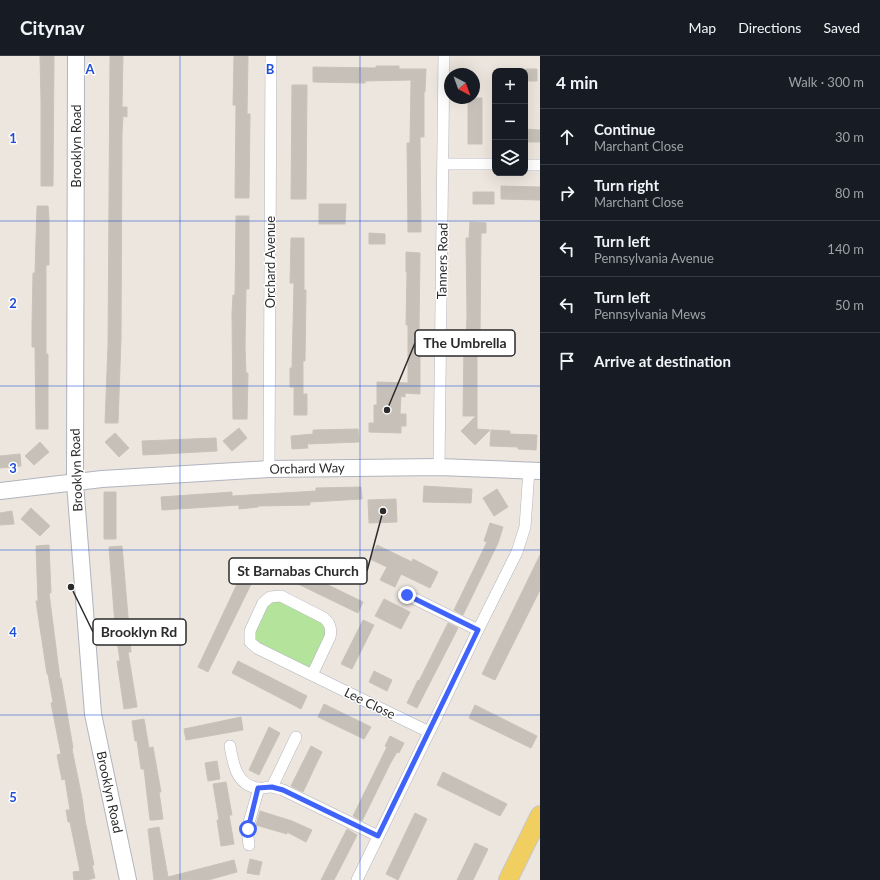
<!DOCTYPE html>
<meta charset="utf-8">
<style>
body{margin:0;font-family:Lato,sans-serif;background:#20242c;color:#f1f3f6}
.controls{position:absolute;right:12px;top:12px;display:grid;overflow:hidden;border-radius:8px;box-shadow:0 4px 16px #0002}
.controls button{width:36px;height:36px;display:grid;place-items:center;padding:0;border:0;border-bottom:1px solid #363941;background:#171b24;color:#f1f3f6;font:20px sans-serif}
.compass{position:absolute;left:444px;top:12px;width:36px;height:36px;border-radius:50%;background:#171b24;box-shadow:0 4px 16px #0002;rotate:139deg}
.stop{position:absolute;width:12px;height:12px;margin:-9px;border:3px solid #3f63f9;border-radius:50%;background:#fff}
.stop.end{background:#3f63f9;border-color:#fff;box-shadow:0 1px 4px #0008}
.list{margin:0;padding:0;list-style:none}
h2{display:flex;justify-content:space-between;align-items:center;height:52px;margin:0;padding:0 16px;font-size:17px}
h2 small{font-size:13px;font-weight:400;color:#9ea1a6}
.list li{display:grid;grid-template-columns:26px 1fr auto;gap:12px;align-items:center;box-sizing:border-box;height:56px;padding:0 16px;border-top:1px solid #363941}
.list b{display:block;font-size:15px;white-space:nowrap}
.list p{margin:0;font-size:13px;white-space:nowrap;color:#9ea1a6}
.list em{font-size:13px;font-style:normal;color:#9ea1a6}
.icon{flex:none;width:22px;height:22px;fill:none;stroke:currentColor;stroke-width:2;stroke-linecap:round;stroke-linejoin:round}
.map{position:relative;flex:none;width:540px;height:824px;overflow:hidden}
header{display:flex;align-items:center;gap:24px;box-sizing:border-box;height:56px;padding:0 20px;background:#171b24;border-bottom:1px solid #363941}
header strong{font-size:19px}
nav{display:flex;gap:22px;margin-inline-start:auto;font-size:14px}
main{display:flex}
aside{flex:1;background:#171b24}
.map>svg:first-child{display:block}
</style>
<header>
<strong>Citynav</strong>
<nav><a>Map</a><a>Directions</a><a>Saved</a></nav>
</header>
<main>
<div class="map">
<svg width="540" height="824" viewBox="0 0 540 824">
<rect width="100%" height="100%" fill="#ede6de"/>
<path fill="#b4e39b" d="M273,540L330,568L312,619L257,592L250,575Z"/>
<path fill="#c6c0b9" stroke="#c9c2b7" d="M40,0H54L53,130H41V45Z
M110,0H123L122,51H127V61L123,60L122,77L121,282L118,367H105L108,290Z
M234,0H248L247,58H250L249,142H235L236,49H233Z
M376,10H399V13H426L425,36H424V81H420L421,176H408L407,87H410L411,24L365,25V27L313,26V11L376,12Z
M525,13H537V25H525Z
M292,29H307L306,143H291Z
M468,42H482V88H468Z
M525,73L540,74V86H525Z
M501,130L540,131V144L501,143Z
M473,136H494V148H473Z
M319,148H346L345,168H319Z
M37,150H48L49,162V209H46V298H48V373H36L35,291H32V271L33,217H35Z
M236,160H249V233H246L245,291L246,317H248L247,363H233L232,257L233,239H235Z
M470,166L486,167V177H481L480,280H477V373L490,374L475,389L461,375L476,360H463L464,286H466L467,260L466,182H469Z
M369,177L385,178V188H369Z
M291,182H304V234H306L305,305H303V338H307V359H294V331H290V312H292L294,227H290Z
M406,196L420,197L419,275H422V295H420V338L405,337V341L401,340L400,358H406V370H401V377L369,376V367H374V349H377V326L408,327V269H406L407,216H406Z
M239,372L247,382L232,395L223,385Z
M358,373L359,386L307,388L308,392L292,393L291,380L313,378V374Z
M491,374L510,375V378L537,379L536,394L518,393V391L490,390Z
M115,377L129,392L119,401L105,386Z
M216,382L217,395L143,399L142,385Z
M40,386L49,396L34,409L25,400Z
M20,398L21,410L0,412V400Z
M424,430L472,433L471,447L423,446Z
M361,431L362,443L310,446V449L258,450V451L239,453V449L162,454L161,441L232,436V440L316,435V432Z
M497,433L508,451L494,460L483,442Z
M104,436H116V483H104Z
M396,443L397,466L369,467L368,444Z
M31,452L50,470L40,480L21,463Z
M12,455L14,468L0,469V457Z
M490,467L503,471L498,487L463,559L454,554L487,486L484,485Z
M49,489L51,537H49L60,623L61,622L73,692L72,693L82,742L85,764L94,809H92L95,822L87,824H74L73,816L80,815L70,766H68L66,754H70L65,723L62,724L57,699L61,698L51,647L53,646L48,618H47L36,545H38L36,490Z
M377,489L412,506L413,503L438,516L430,532L401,518L395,531L380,524L387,511L370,503Z
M122,490L131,596H128L137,651L124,653L117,605H120L115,569L109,491Z
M540,499V534L495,624L482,618Z
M273,502L363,546L358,557L267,513Z
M247,507L259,512L208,616L198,611Z
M384,543L410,556L401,573L375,560Z
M363,564L374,569L352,613L341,608Z
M448,567L458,572L417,652L407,647L418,624L419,625Z
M238,605L307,640L301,653L232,617Z
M374,615L392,624L387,635L369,626Z
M324,648L371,671L364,683L318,661Z
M475,649L537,680L531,692L469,662Z
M241,661L243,674L186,684L184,673Z
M144,663L149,692L153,691L161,736H159L163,763L154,764H150L144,713H141L137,685H135L132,665Z
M269,671L280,677L259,719L249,714Z
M390,680L404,687L399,697L397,696L390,708L362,765L353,760L387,691L385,690Z
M311,690L322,696L303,736L291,730Z
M217,705L220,723L208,725L205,707Z
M443,716L507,748L500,760L437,729Z
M226,726L232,759H229L234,788L221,790L217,764H219L213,728Z
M260,755L292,765L312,774L306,786L287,776V778L256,769Z
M415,757L427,763L398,824L386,818Z
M159,771L168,821L234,804L237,816L208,824H154L148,773Z
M347,773L357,779L350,793L334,824H321Z
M475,787L488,793L473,824H457Z
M250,803L262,806L259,819L247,817Z"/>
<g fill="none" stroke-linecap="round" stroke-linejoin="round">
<defs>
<path id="street" d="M443,108H495
M525,109H540
M439,411L444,0
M269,413L271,0
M407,539L478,574
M312,619L257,592L250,586V575L263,547L270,541L281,540L324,562C330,567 332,573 330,581L312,619L429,676
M230,690C233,707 236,729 258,732C262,733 266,731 270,731C275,731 279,733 283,734L378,780
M272,731L296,681
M249,789L247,773L259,732
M357,824L437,660L478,574L517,496L525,471L529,414"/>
<path id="secondary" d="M76,0L75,427L93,658L128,824
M0,435L102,423L269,413L439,411L540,415"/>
<path id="primary" d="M508,824L540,759"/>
</defs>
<use href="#street" stroke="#b1b4bf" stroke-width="12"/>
<use href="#secondary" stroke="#b1b4bf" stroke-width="18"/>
<use href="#primary" stroke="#c8c8c8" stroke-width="20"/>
<use href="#street" stroke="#fff" stroke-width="11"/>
<use href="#secondary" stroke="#fff" stroke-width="16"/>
<use href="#primary" stroke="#f0ce60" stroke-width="18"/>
</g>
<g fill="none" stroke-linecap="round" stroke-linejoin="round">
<path stroke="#3f63f9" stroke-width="5" d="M248,773L258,732L272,731L283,734L378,780L478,574L407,539"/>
</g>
<path fill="none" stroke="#1d4ed8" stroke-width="1" stroke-opacity="0.55" d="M180,0V824M360,0V824M0,165H540M0,330H540M0,494H540M0,659H540"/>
<g text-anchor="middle" stroke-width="3" stroke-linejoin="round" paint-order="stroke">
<g font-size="13" fill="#2b2b2b" stroke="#fff">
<text transform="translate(76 90) rotate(-90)" y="5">Brooklyn Road</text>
<text transform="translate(442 205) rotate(-89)" y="5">Tanners Road</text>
<text transform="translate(270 206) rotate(-90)" y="5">Orchard Avenue</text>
<text transform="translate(307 412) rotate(-1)" y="5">Orchard Way</text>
<text transform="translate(76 414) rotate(-92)" y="5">Brooklyn Road</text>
<text transform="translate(370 647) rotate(26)" y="5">Lee Close</text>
<text transform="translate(110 736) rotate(78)" y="5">Brooklyn Road</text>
</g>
</g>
<g font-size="13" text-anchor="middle" font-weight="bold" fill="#1d4ed8" stroke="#fff" stroke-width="3" stroke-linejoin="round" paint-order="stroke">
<text x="90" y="18">A</text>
<text x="270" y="18">B</text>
<text x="13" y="87">1</text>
<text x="13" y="252">2</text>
<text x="13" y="417">3</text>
<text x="13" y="581">4</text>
<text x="13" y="746">5</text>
</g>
<path fill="none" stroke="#2b2b2b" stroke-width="1.5" d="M387 354L415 287M383 455L367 515M71 531L93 576"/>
<g fill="#2b2b2b" stroke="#fff" stroke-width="1.5">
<circle cx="387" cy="354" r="4"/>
<circle cx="383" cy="455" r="4"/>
<circle cx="71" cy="531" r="4"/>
</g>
<g fill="#fff" stroke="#2b2b2b" stroke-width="1.5">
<rect x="415" y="274" width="100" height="26" rx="4"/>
<rect x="229" y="502" width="138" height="26" rx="4"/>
<rect x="93" y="563" width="93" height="26" rx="4"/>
</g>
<g font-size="14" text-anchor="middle" font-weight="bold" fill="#2b2b2b">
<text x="465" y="292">The Umbrella</text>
<text x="298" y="520">St Barnabas Church</text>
<text x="139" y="581">Brooklyn Rd</text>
</g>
</svg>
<div class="controls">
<button>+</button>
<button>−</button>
<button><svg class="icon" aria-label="layers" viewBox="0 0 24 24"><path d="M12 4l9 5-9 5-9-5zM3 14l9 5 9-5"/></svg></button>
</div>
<svg class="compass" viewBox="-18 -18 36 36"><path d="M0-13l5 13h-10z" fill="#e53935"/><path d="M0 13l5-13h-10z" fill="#9ea1a6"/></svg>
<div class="stop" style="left:248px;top:773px"></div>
<div class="stop end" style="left:407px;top:539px"></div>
</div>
<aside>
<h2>4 min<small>Walk · 300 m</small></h2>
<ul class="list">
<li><svg class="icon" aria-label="ahead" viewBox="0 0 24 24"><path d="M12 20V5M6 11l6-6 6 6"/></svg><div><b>Continue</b><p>Marchant Close</p></div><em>30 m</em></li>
<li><svg class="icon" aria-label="right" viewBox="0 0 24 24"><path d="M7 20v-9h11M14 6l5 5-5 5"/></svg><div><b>Turn right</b><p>Marchant Close</p></div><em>80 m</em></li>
<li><svg class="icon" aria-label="left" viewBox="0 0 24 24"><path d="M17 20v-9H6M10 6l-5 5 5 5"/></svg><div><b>Turn left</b><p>Pennsylvania Avenue</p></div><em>140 m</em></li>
<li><svg class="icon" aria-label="left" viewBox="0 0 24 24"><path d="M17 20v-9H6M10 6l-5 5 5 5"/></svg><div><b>Turn left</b><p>Pennsylvania Mews</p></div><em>50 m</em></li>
<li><svg class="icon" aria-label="arrive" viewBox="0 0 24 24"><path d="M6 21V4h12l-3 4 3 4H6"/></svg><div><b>Arrive at destination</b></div></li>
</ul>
</aside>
</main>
